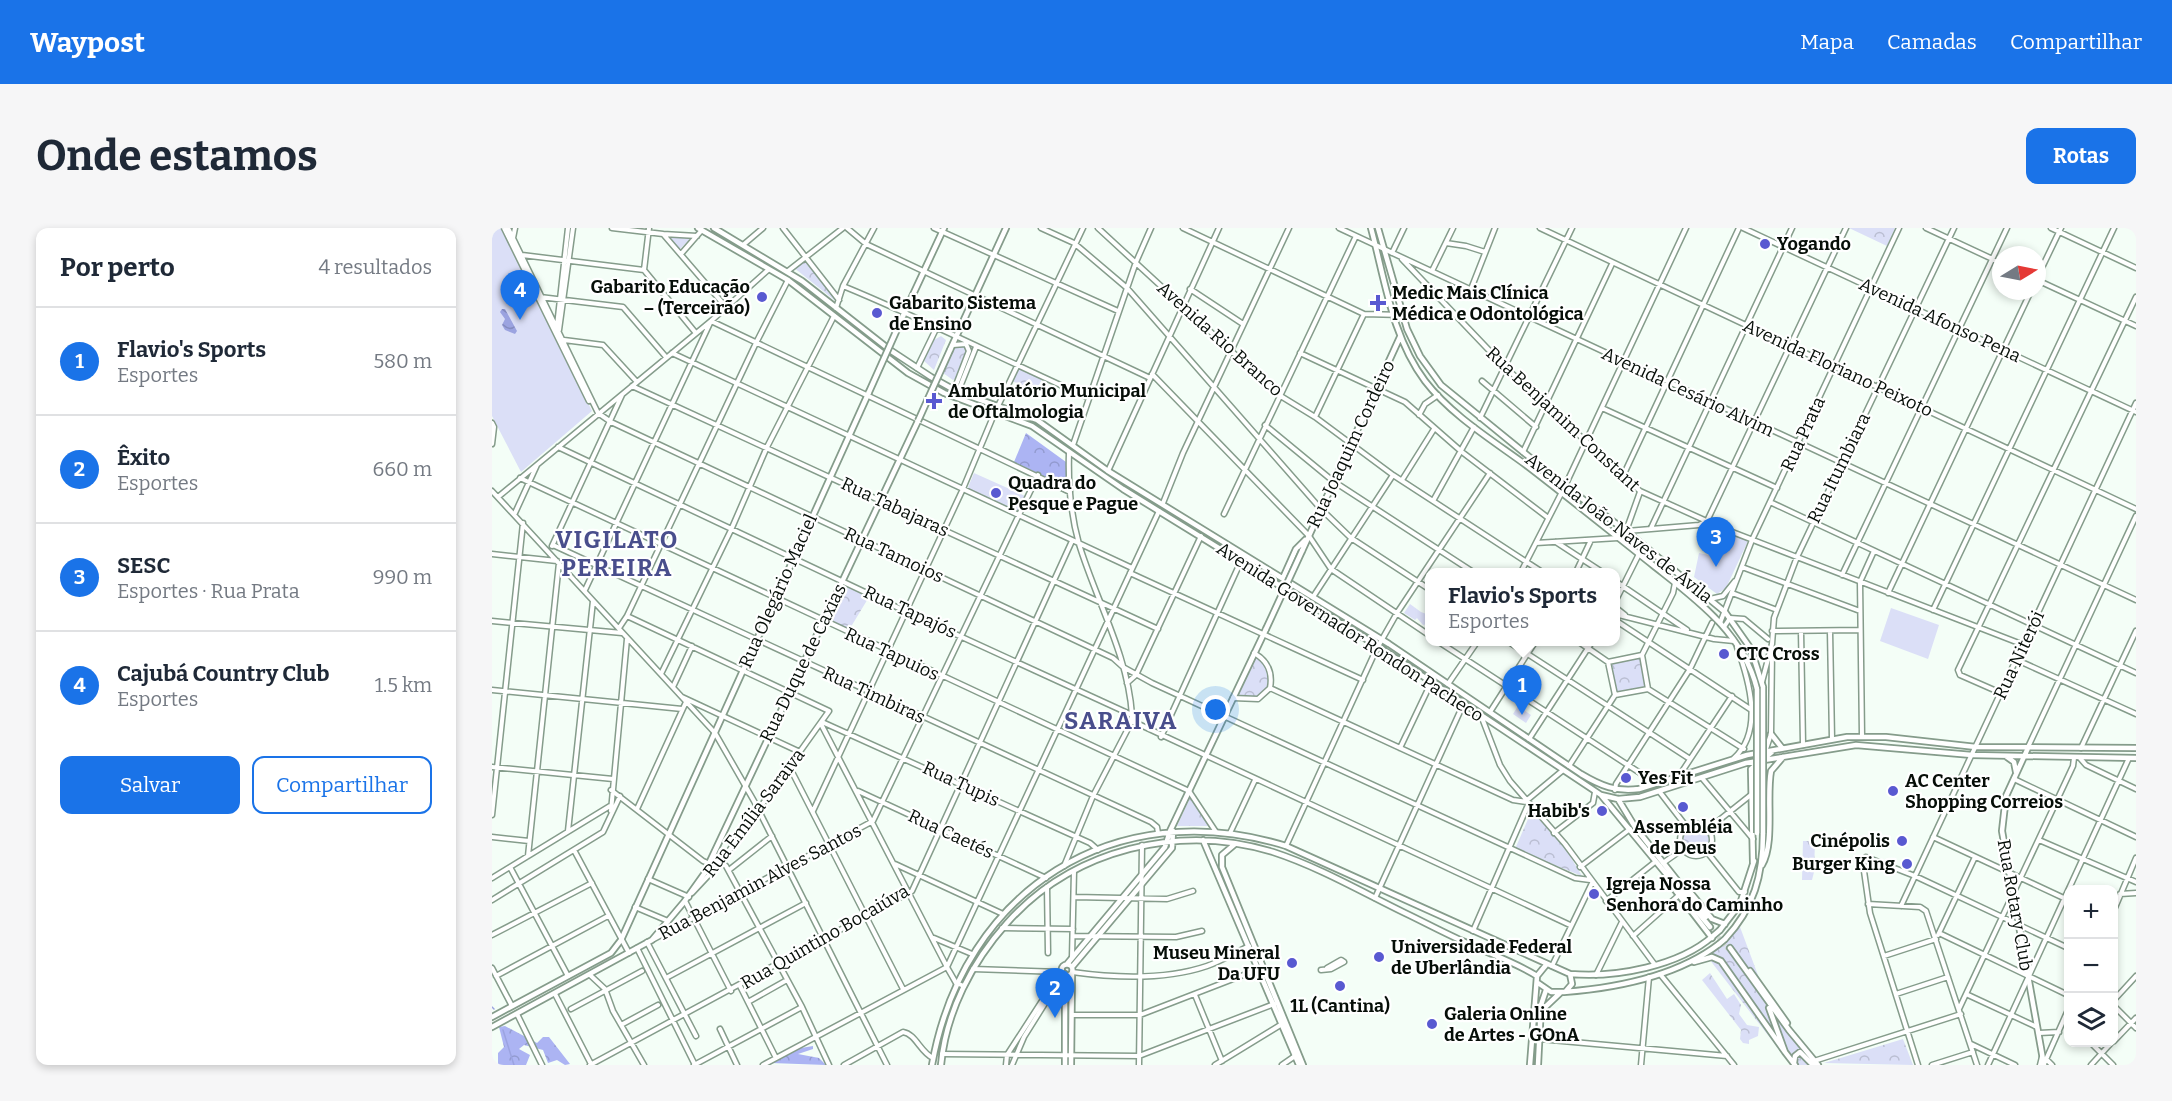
<!DOCTYPE html>
<html lang="pt">
<meta charset="utf-8">
<style>
body{margin:0;font-family:Bitter,serif;background:#f6f6f7;color:#1f2937}
.controls{position:absolute;right:18px;bottom:18px;display:grid;overflow:hidden;border-radius:12px;box-shadow:0 3px 9px #0003}
.controls button{width:54px;height:54px;display:grid;place-items:center;padding:0;border:0;border-bottom:2px solid #e0e1e3;background:#fff;color:#1f2937;font:30px sans-serif}
.compass{position:absolute;left:1500px;top:18px;width:54px;height:54px;border-radius:50%;background:#fff;box-shadow:0 3px 9px #0003;rotate:80deg}
.you{position:absolute;left:724px;top:482px;width:21px;height:21px;margin:-15px;border:4px solid #fff;border-radius:50%;background:#1a73e8;box-shadow:0 0 0 9px #1a73e833}
.badge{display:grid;place-items:center;width:39px;height:39px;border-radius:50%;background:#1a73e8;color:#fff;font-size:20px;font-weight:700}
.pin{position:absolute;translate:-50% -50px;filter:drop-shadow(0 2px 3px #0008)}
.pin::after{content:'';position:absolute;top:32px;width:21px;height:18px;background:inherit;clip-path:polygon(0 0,100% 0,50% 100%)}
.popup{position:absolute;left:933px;top:340px;width:195px;height:78px;box-sizing:border-box;display:grid;place-content:center;border-radius:12px;background:#fff;filter:drop-shadow(0 2px 4px #0005);font-size:20px;white-space:nowrap;color:#747a83}
.popup b{font-size:22px;color:#1f2937}
.popup::after{content:'';position:absolute;left:50%;top:100%;margin-left:-12px;border:12px solid transparent;border-top-color:#fff}
.list{margin:0;padding:0;list-style:none}
h2{display:flex;justify-content:space-between;align-items:center;height:78px;margin:0;padding:0 24px;font-size:26px}
h2 small{font-size:20px;font-weight:400;color:#747a83}
.list li{display:grid;grid-template-columns:39px 1fr auto;gap:18px;align-items:center;box-sizing:border-box;height:108px;padding:0 24px;border-top:2px solid #e0e1e3}
.list b{display:block;font-size:22px;white-space:nowrap}
.list p{margin:0;font-size:20px;white-space:nowrap;color:#747a83}
.list em{font-size:20px;font-style:normal;color:#747a83}
.actions{display:flex;gap:12px;padding:18px 24px}
.actions a{flex:1;padding:14px 0;border:2px solid #1a73e8;border-radius:12px;text-align:center;font-size:21px;color:#1a73e8}
.actions .main{background:#1a73e8;color:#fff}
.icon{flex:none;width:33px;height:33px;fill:none;stroke:currentColor;stroke-width:2;stroke-linecap:round;stroke-linejoin:round}
.map{position:relative;flex:none;width:1644px;height:837px;overflow:hidden;border-radius:12px}
header{display:flex;align-items:center;gap:36px;box-sizing:border-box;height:84px;padding:0 30px;background:#1a73e8;color:#fff}
header strong{font-size:28px}
nav{display:flex;gap:33px;margin-inline-start:auto;font-size:21px}
.intro{display:flex;align-items:center;justify-content:space-between;box-sizing:border-box;height:144px;padding:0 36px}
h1{margin:0;font-size:42px}
.button{padding:15px 27px;border-radius:12px;background:#1a73e8;color:#fff;font-size:21px;font-weight:700}
main{display:flex;gap:36px;padding:0 36px}
aside{flex:1;background:#fff;border-radius:12px;box-shadow:0 3px 9px #0003}
.map>svg:first-child{display:block}
</style>
<header>
<strong>Waypost</strong>
<nav><a>Mapa</a><a>Camadas</a><a>Compartilhar</a></nav>
</header>
<div class="intro"><h1>Onde estamos</h1><a class="button">Rotas</a></div>
<main>
<aside>
<h2>Por perto<small>4 resultados</small></h2>
<ul class="list">
<li><span class="badge">1</span><div><b>Flavio's Sports</b><p>Esportes</p></div><em>580 m</em></li>
<li><span class="badge">2</span><div><b>Êxito</b><p>Esportes</p></div><em>660 m</em></li>
<li><span class="badge">3</span><div><b>SESC</b><p>Esportes · Rua Prata</p></div><em>990 m</em></li>
<li><span class="badge">4</span><div><b>Cajubá Country Club</b><p>Esportes</p></div><em>1.5 km</em></li>
</ul>
<div class="actions"><a class="main">Salvar</a><a>Compartilhar</a></div>
</aside>
<div class="map">
<svg width="1644" height="837" viewBox="0 0 1644 837">
<defs>
<pattern id="forest-crowns" width="20" height="18" patternUnits="userSpaceOnUse" patternTransform="scale(1.5)"><rect width="20" height="18" fill="#acb4f3"/><path d="M2 6a3 3 0 1 1 6 0M12 15a3 3 0 1 1 6 0" fill="none" stroke="#929acf"/></pattern>
<pattern id="park-crowns" width="20" height="18" patternUnits="userSpaceOnUse" patternTransform="scale(1.5)"><rect width="20" height="18" fill="#dbdff7"/><path d="M2 6a3 3 0 1 1 6 0M12 15a3 3 0 1 1 6 0" fill="none" stroke="#babed2"/></pattern>
<pattern id="water-waves" width="16" height="10" patternUnits="userSpaceOnUse" patternTransform="scale(1.5)"><rect width="16" height="10" fill="#9ba3e0"/><path d="M0 5q4-4 8 0t8 0" fill="none" stroke="#848bbf"/></pattern>
</defs>
<rect width="100%" height="100%" fill="#f4fef7"/>
<path fill="url(#forest-crowns)" d="M534,205L574,234V259L522,234Z
M13,798L45,815L51,809H57L78,836L73,837L65,832L56,835L51,822L32,817L27,821L38,827L34,837H6V825L12,819L7,799Z
M321,818V821L306,826L327,830L334,837L279,835L303,821Z"/>
<path fill="url(#park-crowns)" d="M1357,0H1403L1395,18Z
M176,9L199,10L188,21Z
M314,28L347,72L346,75L301,39Z
M449,108L454,112L442,142L432,133L442,112Z
M465,118H473L476,122L465,150L461,152L451,145L461,121Z
M526,140L550,151L544,163L520,153Z
M353,357L377,369L357,402L336,392Z
M763,429L773,434L777,445V458L767,470L744,469Z
M1148,429L1155,459L1124,466L1118,435Z
M698,570L718,598H685Z
M1040,582L1072,618L1090,648L1023,621Z
M1190 612a14 14 0 1 1 28 0a14 14 0 1 1-28 0Z
M1311,613H1323L1322,644L1320,652H1310Z
M1248,699L1279,782L1318,837H1299L1214,727Z
M1218,745L1235,771L1242,766L1249,777L1247,786L1255,797L1267,799L1266,808L1257,812V816L1251,815L1248,811L1249,802L1210,752Z
M1411,811L1421,837L1332,835Z"/>
<path fill="#dbdff7" d="M0,0H10L100,183L29,244L0,188Z
M482,245L533,268L525,285L475,262Z
M1229,303L1256,313L1234,360L1225,366L1202,349L1207,325L1222,328Z
M918,376L929,384L937,387V401L935,396L931,397L925,390L923,392L912,385Z
M1399,380L1447,397L1436,431L1388,413Z
M1026,478L1039,487L1034,495L1021,486Z
M1295,802L1311,825L1301,832L1287,808Z"/>
<path fill="url(#water-waves)" d="M10,81H13L25,103L23,106L13,102L10,97L13,91L8,84Z"/>
<g fill="none" stroke-linecap="round" stroke-linejoin="round">
<path stroke="#9ba3e0" stroke-width="1.5" d="M0,779L2,781
M11,802L22,837"/>
<path stroke="#d0dad3" stroke-width="4.5" stroke-dasharray="4.5 2" stroke-linecap="butt" d="M1218,699L1236,721"/>
<defs>
<path id="minor" d="M12,0L97,173
M16,0L106,185L119,194L621,430L631,439L660,455L1083,650L1098,652
M120,0L171,6L234,79
M291,0L347,72
M355,0L374,16L658,150
M442,0L626,83
M549,0L582,15L635,60L828,280L859,310L937,361
M606,0L787,167L823,189L901,247L1050,344
M691,0L872,86L910,87
M847,0L1644,372
M1048,0L1644,281
M1251,0L1644,184
M1434,0L1509,35
M1559,0L1644,40
M171,6L205,8
M21,10L23,0
M954,15L974,18L993,24
M251,17L271,0
M900,25L912,0
M189,26L210,2
M30,27L152,42L203,104
M910,31L1013,139L1148,263L1230,300L1532,417
M152,42L157,0
M296,43L351,0
M940,43L961,0
M1545,50L1569,0
M1545,52L1644,98
M351,58C434,92 514,133 597,170
M698,61L751,96
M979,61L1003,0
M48,69L131,79L174,129
M344,80L351,58L382,0
M65,98L76,0
M67,102L81,0
M72,112L111,117L145,154
M461,117L474,116L477,123L462,162
M180,125L640,340
M808,125L913,174L970,224L1055,289
M425,140L444,101
M660,146L817,308L839,341L937,407
M990,153L1044,199
M140,158L666,401
M466,164L484,119
M506,178L591,0
M1110,180L1285,260
M927,187L933,176L946,167
M823,189L872,86
M988,190L1080,0
M0,195L2,199L0,216
M773,197L841,253L981,344
M581,217L644,34L659,0
M66,219L413,383L640,487
M1031,224L1120,36
M616,243L727,0
M1131,248L1247,0
M28,250L697,563L724,604
M910,252L942,201
M0,263L223,505L262,573L395,837
M6,269L219,93L276,42
M941,273L982,199
M1278,274L1644,445
M671,275L691,225L797,0
M23,285L45,237
M732,286L864,8
M1159,300L1300,0
M1134,303L1148,264
M1135,303L1207,297L1215,293L1354,0
M1064,314L1110,344
M1044,315L1126,310
M61,317L659,594L665,599L666,605
M60,318L130,167
M0,326L65,333
M1250,339L1368,383
M1029,344L1073,258L1194,0
M1084,344L1099,312
M638,345L871,452
M1350,347L1515,0
M1123,353L1195,402
M93,362L219,93L578,264
M1240,365L1285,382
M1396,365L1539,63
M821,369L901,247
M1218,371L1231,368L1243,353
M1123,374L1147,326
M1123,379L1133,387
M1441,382L1622,0
M1123,386L1222,411L1242,413
M135,388L337,483L229,634L200,665
M1123,392L1258,481
M0,393L130,405
M1228,395L1260,312L1407,0
M1232,399L1238,390L1252,391L1276,411
M127,400L135,388L264,115L296,52
M1280,403L1368,402
M1309,403L1311,516
M1338,403L1340,511
M947,414L1165,556
M1017,414L1198,531
M1087,414L1116,434
M1150,427L1156,461L1123,467L1116,434Z
M1150,427L1181,365L1183,355
M1525,432L1644,486
M169,446L239,302L275,219L342,88
M1270,454L1280,416L1282,390L1305,329L1462,0
M635,455L644,447L709,308
M956,456L985,414
M181,459L200,418
M778,460L1021,572L1035,574
M1156,461L1252,521
M0,462L190,481
M1509,465L1468,447L1466,442L1644,69
M190,469L308,524
M741,470L766,471L778,460C781,444 776,433 762,425
M998,484L1043,414
M990,490L1008,537L1018,553L1073,616L1163,737
M640,493L1078,697
M330,494L598,615L606,622
M329,496L456,741L464,755L472,758
M1370,508L1368,354L1382,323
M669,509L749,333
M1037,511L1100,414
M1536,519L1644,288
M908,520L937,459L935,451
M1589,520L1644,403
M1273,524L1279,506L1280,423
M1587,529L1594,537L1644,561
M1242,530C1272,503 1257,452 1245,419
M297,538L411,761
M1077,538L1123,467
M0,539L121,551
M1187,548L1240,468
M1210,550L1261,611
M1522,551L1644,609
M119,562L211,633L218,636L229,634L234,638L310,779L337,837
M1123,562L1124,556L1198,441L1220,395
M366,563L554,650
M1167,563L1194,598
M1034,573L1070,543
M145,581L194,474
M119,583L135,411
M321,583L470,263L503,184
M0,587L31,295
M1188 612a16 16 0 1 1 32 0a16 16 0 1 1-32 0Z
M1216,601L1260,566
M76,603L101,373
M738,605L763,552
M1062,605L1101,575L1103,564
M0,609L37,613
M1441,609L1576,672
M1547,612L1644,654
M794,618L884,422L905,385L998,245
M82,622L137,725
M1215,624L1247,664H1253
M36,628L67,335
M1171,635L1191,621
M403,636L511,686
M572,638L601,568L640,493V487C636,427 604,372 587,316C579,287 576,254 577,225
M18,639L76,748
M1088,639L1138,601
M237,642L280,608
M0,650L118,578
M156,651L197,669
M555,659L556,725
M1628,666L1644,665
M583,669L675,671L701,663
M883,670L971,477
M0,672L111,604L128,568
M193,673L239,763
M1114,673L1163,634
M1376,676L1428,679L1434,683L1485,837
M1409,678L1644,175
M143,679L176,693
M1622,682L1644,630
M510,700L581,701
M981,703L1036,577
M1447,705L1576,767
M0,707L100,655
M1446,707L1483,629
M582,708L684,709L710,703
M1141,708L1187,667
M442,710L480,726
M162,711L381,593L546,247
M155,714L204,808
M145,720L203,837
M1392,728L1444,711
M580,729L582,643
M1060,738L1100,655
M0,740L20,778
M481,741L568,744
M829,742L839,741L852,734L849,732L835,740
M580,744C623,750 674,752 715,738C729,733 743,725 757,718
M1168,746L1242,837
M98,747L113,761L121,783L152,837
M1104,747L1130,694
M4,748L116,688
M174,750L314,675
M248,758L284,830
M63,766L99,836
M1404,766L1456,749
M1474,766L1545,799
M703,767L730,833
M1622,772L1644,748
M256,774L295,752
M1622,778L1644,800
M79,781L150,743
M1467,781L1581,538L1582,530
M25,786L50,837
M580,787H648L767,741
M129,797L166,777
M228,801L245,837
M1547,805L1567,804
M1048,811L1235,828
M1622,813L1644,790
M1598,814L1621,837
M1479,816L1523,837
M450,826L647,828L782,776
M1554,831L1560,837
M1322,833L1469,786
M1552,836L1576,782
M98,837L420,663L580,313
M202,837L310,779
M271,837L455,739L667,283
M352,837L411,804C424,806 428,824 441,830
M514,837L515,827L570,742
M520,837L532,809L572,745
M647,837L650,617
M723,837L790,796
M790,837L803,828
M1149,837L1157,749
M1426,837L1378,685L1371,636L1374,629L1423,648L1576,720
M1440,837L1481,824
M1496,837L1637,530
M1548,837L1550,829
M1599,837L1620,814"/>
<path id="major" d="M206,0L296,52L416,145L452,165L540,198L631,261L887,419L1109,567L1126,571L1148,569L1254,535L1364,517L1480,527L1644,530
M222,0L310,53L398,122L439,149L466,164L545,192L616,243L897,416L1089,546C1109,558 1124,564 1147,561L1255,527L1355,509H1394L1484,519L1644,520
M879,0C893,52 900,109 933,153C959,187 1000,212 1034,237C1077,270 1119,304 1162,338C1205,372 1251,405 1265,461
M886,0L915,101L928,128L949,157L1073,258L1134,303L1233,384L1259,421L1271,459
M411,88L452,0
M458,122L514,0
M810,323L908,109
M791,350L804,321L813,312
M1279,506L1290,520
M1536,520L1514,568L1510,603L1552,837
M1515,529L1522,534L1524,544
M1109,567L1218,699
M1126,571L1143,599L1214,689
M711,612L807,837
M743,616L730,627V639L811,837
M1261,635L1259,541L1280,524
M1270,637C1283,615 1274,569 1279,543L1291,529
M1180,658L1220,710
M1193,658L1220,691L1233,696
M1228,702L1248,676L1262,633
M1233,711C1262,680 1271,647 1271,605
M1238,720L1297,802L1326,837
M1202,734L1220,729L1229,733L1293,824
M575,736L673,619L678,603L774,401
M569.5 742a5.5 5.5 0 1 1 11 0a5.5 5.5 0 1 1-11 0Z
M580,739L680,620L681,603
M1258,743L1295,795
M1046,755L1059,764H1072C1124,760 1185,748 1227,716
M1074,763L1080,756L1078,746
M1277,780L1293,824L1303,837
M1050,782L1068,765
M0,789L119,725L129,712L377,164
M0,799L160,712L192,674L212,646L426,193
M1302,835L1303,828L1308,824L1321,837
M440,837C471,662 623,565 794,618L1078,746C1124,750 1187,738 1221,708
M449,837C454,784 480,734 515,695C581,621 688,595 781,624C827,639 870,664 913,685C934,695 954,706 975,715C998,726 1023,734 1045,748
M573,837V746
M579,837L580,745
M1038,837L1045,748L1054,737
M1046,837L1049,777L1054,762"/>
</defs>
<use href="#minor" stroke="#859c8b" stroke-width="7"/>
<use href="#major" stroke="#859c8b" stroke-width="8"/>
<use href="#minor" stroke="#fff" stroke-width="4"/>
<use href="#major" stroke="#fff" stroke-width="4.5"/>
<defs>
<path id="major-bridge" d="M377,164L411,88
M426,193L458,122
M774,401L810,323
M1265,461V605
M1271,605V459
M1221,708L1228,702
M1227,716L1233,711"/>
</defs>
<use href="#major-bridge" stroke="#859c8b" stroke-width="8" stroke-linecap="butt"/>
<use href="#major-bridge" stroke="#fff" stroke-width="4.5"/>
</g>
<g fill="#5959d1" stroke="#fff" stroke-width="2">
<circle cx="1273" cy="16" r="6"/>
<circle cx="270" cy="69" r="6"/>
<path d="M883 66h6v6h6v6h-6v6h-6v-6h-6v-6h6z"/>
<circle cx="385" cy="85" r="6"/>
<path d="M439 164h6v6h6v6h-6v6h-6v-6h-6v-6h6z"/>
<circle cx="504" cy="265" r="6"/>
<circle cx="1232" cy="426" r="6"/>
<circle cx="1134" cy="550" r="6"/>
<circle cx="1401" cy="563" r="6"/>
<circle cx="1191" cy="579" r="6"/>
<circle cx="1110" cy="583" r="6"/>
<circle cx="1410" cy="613" r="6"/>
<circle cx="1415" cy="636" r="6"/>
<circle cx="1102" cy="666" r="6"/>
<circle cx="887" cy="729" r="6"/>
<circle cx="800" cy="735" r="6"/>
<circle cx="848" cy="758" r="6"/>
<circle cx="940" cy="796" r="6"/>
</g>
<g text-anchor="middle" stroke-width="4.5" stroke-linejoin="round" paint-order="stroke">
<g font-size="18" font-weight="bold" fill="#060e08" stroke="#fff" text-anchor="start">
<text x="1285" y="22">Yogando</text>
<text x="258" y="65" text-anchor="end">Gabarito Educação<tspan x="258" dy="21">– (Terceirão)</tspan></text>
<text x="900" y="71">Medic Mais Clínica<tspan x="900" dy="21">Médica e Odontológica</tspan></text>
<text x="397" y="81">Gabarito Sistema<tspan x="397" dy="21">de Ensino</tspan></text>
<text x="456" y="169">Ambulatório Municipal<tspan x="456" dy="21">de Oftalmologia</tspan></text>
<text x="516" y="261">Quadra do<tspan x="516" dy="21">Pesque e Pague</tspan></text>
<text x="1244" y="432">CTC Cross</text>
<text x="1146" y="556">Yes Fit</text>
<text x="1413" y="559">AC Center<tspan x="1413" dy="21">Shopping Correios</tspan></text>
<text x="1098" y="589" text-anchor="end">Habib's</text>
<text x="1191" y="605" text-anchor="middle">Assembléia<tspan x="1191" dy="21">de Deus</tspan></text>
<text x="1398" y="619" text-anchor="end">Cinépolis</text>
<text x="1403" y="642" text-anchor="end">Burger King</text>
<text x="1114" y="662">Igreja Nossa<tspan x="1114" dy="21">Senhora do Caminho</tspan></text>
<text x="899" y="725">Universidade Federal<tspan x="899" dy="21">de Uberlândia</tspan></text>
<text x="788" y="731" text-anchor="end">Museu Mineral<tspan x="788" dy="21">Da UFU</tspan></text>
<text x="848" y="784" text-anchor="middle">1L (Cantina)</text>
<text x="952" y="792">Galeria Online<tspan x="952" dy="21">de Artes - GOnA</tspan></text>
</g>
<g font-size="18" fill="#060e08" stroke="#fff">
<text transform="translate(1448 92) rotate(25)" y="6">Avenida Afonso Pena</text>
<text transform="translate(728 111) rotate(42)" y="6">Avenida Rio Branco</text>
<text transform="translate(1346 140) rotate(25)" y="6">Avenida Floriano Peixoto</text>
<text transform="translate(1196 164) rotate(25)" y="6">Avenida Cesário Alvim</text>
<text transform="translate(1071 191) rotate(43)" y="6">Rua Benjamim Constant</text>
<text transform="translate(1311 206) rotate(-65)" y="6">Rua Prata</text>
<text transform="translate(859 216) rotate(-65)" y="6">Rua Joaquim Cordeiro</text>
<text transform="translate(1347 240) rotate(-64)" y="6">Rua Itumbiara</text>
<text transform="translate(403 279) rotate(25)" y="6">Rua Tabajaras</text>
<text transform="translate(1127 300) rotate(38)" y="6">Avenida João Naves de Ávila</text>
<text transform="translate(402 327) rotate(25)" y="6">Rua Tamoios</text>
<text transform="translate(286 363) rotate(-66)" y="6">Rua Olegário Maciel</text>
<text transform="translate(418 384) rotate(25)" y="6">Rua Tapajós</text>
<text transform="translate(858 404) rotate(33)" y="6">Avenida Governador Rondon Pacheco</text>
<text transform="translate(400 426) rotate(25)" y="6">Rua Tapuios</text>
<text transform="translate(1527 427) rotate(-65)" y="6">Rua Niterói</text>
<text transform="translate(311 435) rotate(-64)" y="6">Rua Duque de Caxias</text>
<text transform="translate(382 467) rotate(25)" y="6">Rua Timbiras</text>
<text transform="translate(469 556) rotate(25)" y="6">Rua Tupis</text>
<text transform="translate(262 585) rotate(-53)" y="6">Rua Emília Saraiva</text>
<text transform="translate(459 606) rotate(25)" y="6">Rua Caetés</text>
<text transform="translate(268 654) rotate(-28)" y="6">Rua Benjamin Alves Santos</text>
<text transform="translate(1523 677) rotate(80)" y="6">Rua Rotary Club</text>
<text transform="translate(333 709) rotate(-30)" y="6">Rua Quintino Bocaiúva</text>
</g>
<g font-size="24" font-weight="bold" letter-spacing="1.5" fill="#494e8c" stroke="#fff">
<text x="125" y="320">VIGILATO<tspan x="125" dy="28">PEREIRA</tspan></text>
<text x="629" y="501">SARAIVA</text>
</g>
</g>
</svg>
<div class="controls">
<button>+</button>
<button>−</button>
<button><svg class="icon" aria-label="layers" viewBox="0 0 24 24"><path d="M12 4l9 5-9 5-9-5zM3 14l9 5 9-5"/></svg></button>
</div>
<svg class="compass" viewBox="-18 -18 36 36"><path d="M0-13l5 13h-10z" fill="#e53935"/><path d="M0 13l5-13h-10z" fill="#747a83"/></svg>
<div class="you"></div>
<div class="pin badge" style="left:1030px;top:487px">1</div>
<div class="popup"><b>Flavio's Sports</b>Esportes</div>
<div class="pin badge" style="left:563px;top:790px">2</div>
<div class="pin badge" style="left:1224px;top:339px">3</div>
<div class="pin badge" style="left:28px;top:92px">4</div>
</div>
</main>
